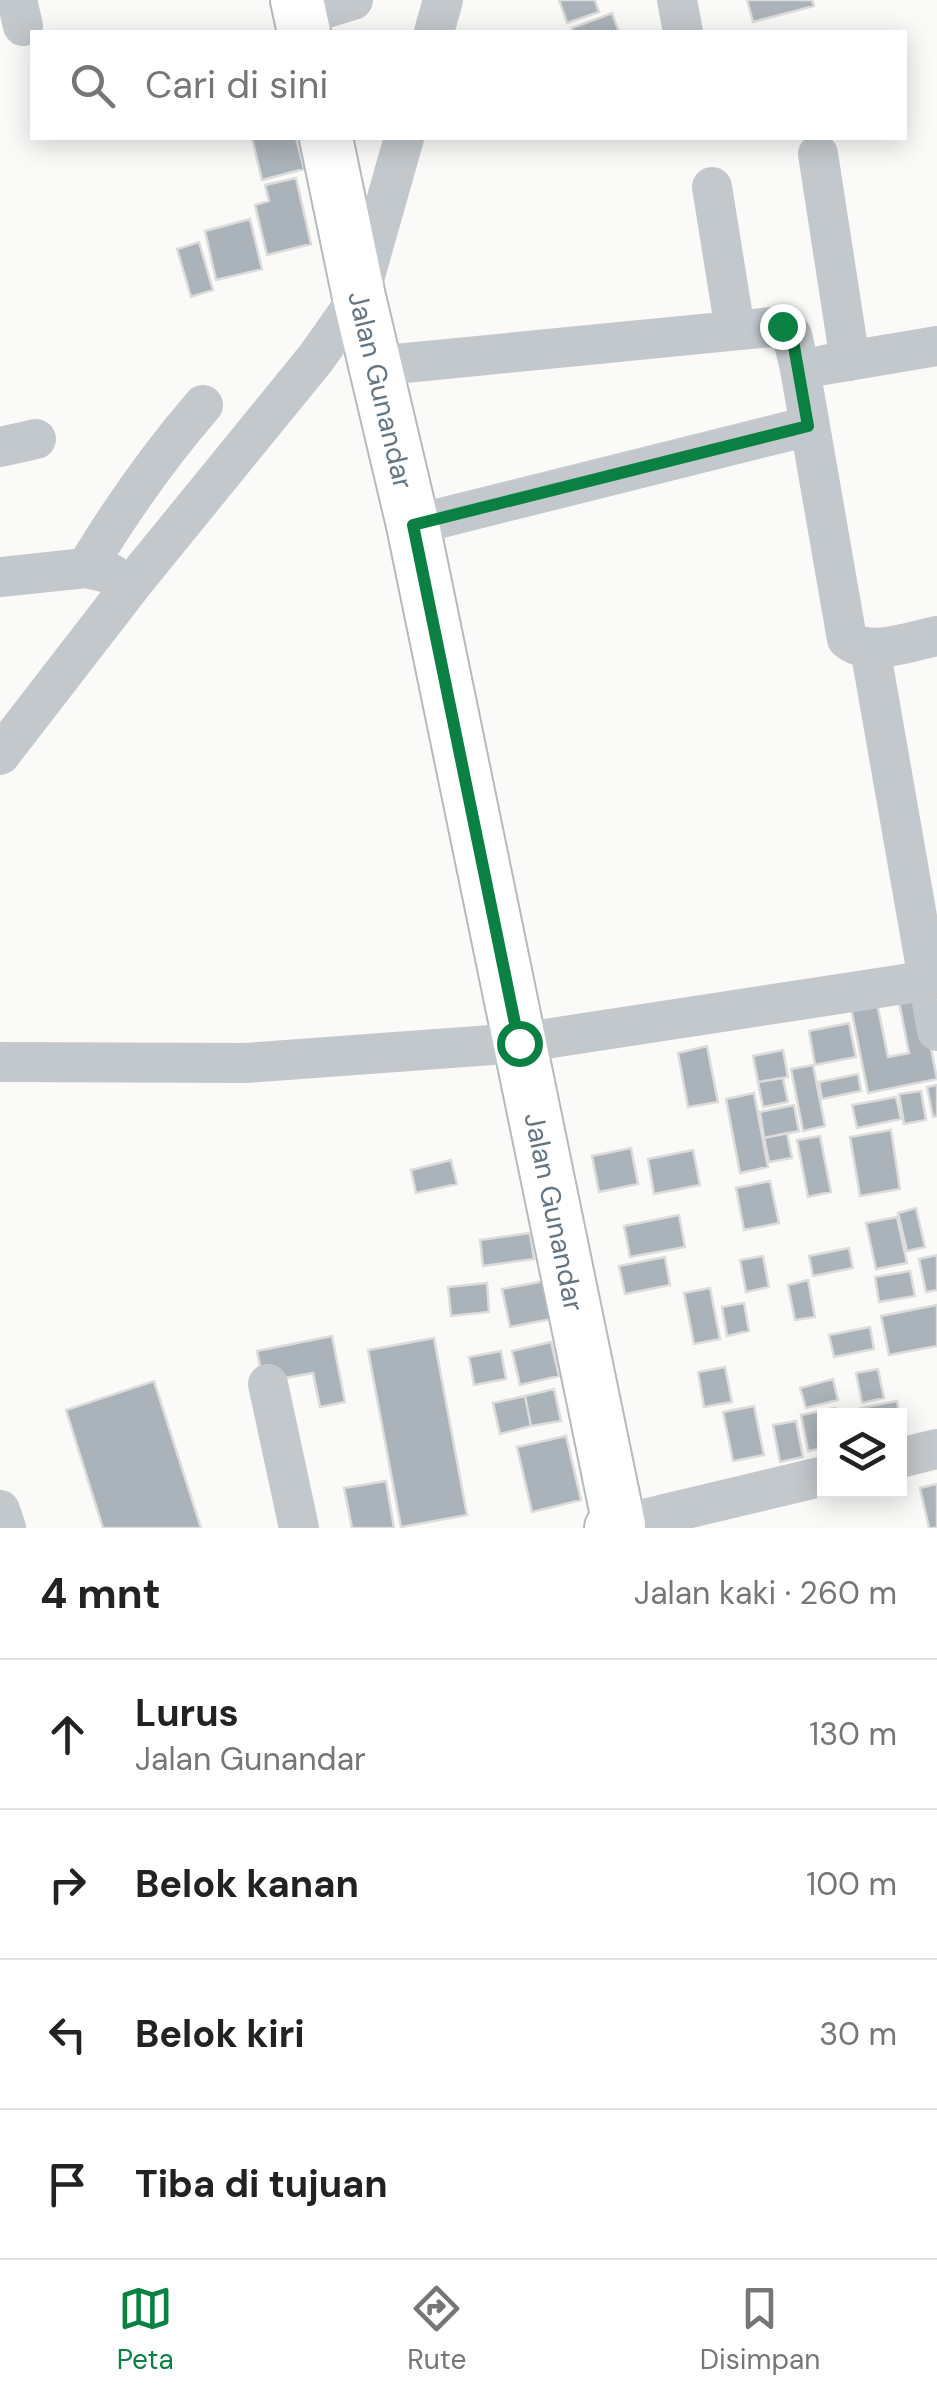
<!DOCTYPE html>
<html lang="id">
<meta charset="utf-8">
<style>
body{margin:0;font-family:"DM Sans",sans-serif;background:#f6f6f6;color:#222}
.controls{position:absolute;right:30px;bottom:30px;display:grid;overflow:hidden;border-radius:0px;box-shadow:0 5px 25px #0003}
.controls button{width:90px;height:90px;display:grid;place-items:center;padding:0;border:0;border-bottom:2px solid #e0e0e0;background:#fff;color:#222;font:50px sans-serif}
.stop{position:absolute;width:30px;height:30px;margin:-22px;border:8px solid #0b8043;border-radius:50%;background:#fff}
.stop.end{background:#0b8043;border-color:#fff;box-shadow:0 2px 10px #0008}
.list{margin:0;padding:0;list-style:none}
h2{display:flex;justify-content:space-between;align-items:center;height:130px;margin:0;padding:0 40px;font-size:42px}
h2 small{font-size:32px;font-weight:400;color:#767676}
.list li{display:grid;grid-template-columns:65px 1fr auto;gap:30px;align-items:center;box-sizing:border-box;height:150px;padding:0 40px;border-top:2px solid #e0e0e0}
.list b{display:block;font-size:38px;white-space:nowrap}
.list p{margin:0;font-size:32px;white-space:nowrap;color:#767676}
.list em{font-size:32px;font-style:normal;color:#767676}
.icon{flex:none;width:55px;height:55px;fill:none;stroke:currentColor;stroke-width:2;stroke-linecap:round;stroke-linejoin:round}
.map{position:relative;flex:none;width:937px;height:1528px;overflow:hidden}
.search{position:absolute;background:#fff;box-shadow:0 5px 25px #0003;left:30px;right:30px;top:30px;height:110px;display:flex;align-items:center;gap:25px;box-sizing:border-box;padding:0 35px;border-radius:0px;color:#767676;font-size:38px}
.sheet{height:730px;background:#fff}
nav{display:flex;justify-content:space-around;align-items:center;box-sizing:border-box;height:140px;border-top:2px solid #e0e0e0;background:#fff;font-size:28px;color:#767676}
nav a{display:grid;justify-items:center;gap:5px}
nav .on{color:#0b8043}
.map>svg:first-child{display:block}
</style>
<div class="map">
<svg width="937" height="1528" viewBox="0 0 937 1528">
<rect width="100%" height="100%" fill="#fafaf8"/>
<path fill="#aab3b9" stroke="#dcdcda" stroke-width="2.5" d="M559,0H595L599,12L567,23Z
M747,0H812L814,6L753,22Z
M612,13L619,32H573L572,28Z
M252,138H296L304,169L262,180Z
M296,178L311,244L267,255L255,205L269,201L265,185Z
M250,219L262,269L216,280L205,231Z
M199,242L213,290L191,297L177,249Z
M921,998L937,1079L868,1093L851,1008L877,1003L888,1057L909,1053L899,1002Z
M849,1023L856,1057L815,1065L809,1031Z
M707,1046L718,1102L688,1107L678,1053Z
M783,1050L788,1077L758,1082L753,1056Z
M813,1065L825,1126L803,1131L791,1069Z
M858,1074L861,1091L822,1099L819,1082Z
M783,1078L788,1102L763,1107L758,1082Z
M937,1085V1116L933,1117L927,1087Z
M921,1091L926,1120L904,1124L899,1094Z
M754,1093L768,1167L740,1173L726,1099Z
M896,1097L901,1119L857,1128L852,1105Z
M794,1105L799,1131L764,1138L760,1112Z
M891,1130L900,1189L860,1196L850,1137Z
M787,1133L792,1158L769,1162L764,1138Z
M820,1136L831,1192L808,1197L797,1140Z
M631,1148L638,1184L599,1192L592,1156Z
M693,1150L700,1185L654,1194L648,1159Z
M451,1160L457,1184L416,1193L411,1170Z
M770,1181L779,1223L744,1230L736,1188Z
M916,1208L925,1247L907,1251L898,1213Z
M679,1215L685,1247L630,1257L624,1226Z
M897,1217L907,1263L876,1269L866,1223Z
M530,1233L534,1259L483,1266L480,1240Z
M849,1248L853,1268L813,1276L809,1256Z
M937,1255V1290L926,1292L919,1259Z
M763,1256L769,1287L746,1292L740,1260Z
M665,1257L670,1285L625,1294L619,1266Z
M910,1271L915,1296L879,1302L875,1277Z
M555,1279L562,1317L510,1327L502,1289Z
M808,1280L815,1317L795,1320L788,1285Z
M487,1283L489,1312L451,1316L448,1287Z
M710,1288L720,1339L694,1344L684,1293Z
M744,1303L749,1331L727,1336L722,1307Z
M937,1305V1346L889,1355L881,1316Z
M870,1327L874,1349L834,1357L829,1335Z
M332,1336L345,1402L320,1407L313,1373L263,1382L257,1351Z
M434,1338L467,1515L401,1527L368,1350Z
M551,1342L559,1376L520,1385L512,1351Z
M501,1351L506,1379L474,1385L469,1357Z
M725,1367L732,1402L704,1407L698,1372Z
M878,1369L884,1398L862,1403L856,1373Z
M833,1379L838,1400L806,1408L800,1388Z
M154,1381L201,1528H103L66,1410Z
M554,1389L561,1421L531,1426L525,1396Z
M525,1396L531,1426L500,1434L493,1403Z
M897,1401L903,1433L900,1434V1416H861L860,1408Z
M754,1406L764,1455L733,1461L723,1412Z
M835,1408L836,1416H824V1448L808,1451L801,1415Z
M796,1421L803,1457L780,1462L773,1425Z
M566,1436L581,1500L532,1512L517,1447Z
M386,1481L394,1528H352L344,1488Z
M937,1484V1528H929L920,1488Z"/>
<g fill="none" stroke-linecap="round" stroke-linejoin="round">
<defs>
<g id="major">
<path d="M297,0L304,32"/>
<path id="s1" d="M326,138L359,297L413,525L616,1510L619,1525L611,1528"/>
</g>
</defs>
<use href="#major" stroke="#b5babe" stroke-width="56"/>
<path stroke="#c3c8cc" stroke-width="40" d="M17,0L23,26
M677,0L683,32
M301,16L353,0
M434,32L443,0
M818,154L850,361
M712,187L735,330
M824,365L937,346
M375,366L782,326L792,335L800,369L847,639C869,658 911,641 937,636
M0,447L36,439
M413,525L809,426
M86,568C121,510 158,457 203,405
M0,577L86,568L112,574
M870,648L937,1031
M0,755L136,579L316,358L359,297L404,138
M0,1062L245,1063L519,1043L937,979
M268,1384L299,1528
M900,1458L937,1449
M0,1510L6,1528
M619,1528V1525L824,1476"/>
<use href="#major" stroke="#fff" stroke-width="52"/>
</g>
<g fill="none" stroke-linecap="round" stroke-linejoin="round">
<path stroke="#0b8043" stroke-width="12" d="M519,1043L413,525L808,426L792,335L782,326"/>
</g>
<g text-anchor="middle" stroke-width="10" stroke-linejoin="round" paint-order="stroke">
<g font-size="28" fill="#657683" stroke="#fff">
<text dy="10" stroke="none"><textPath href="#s1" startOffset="258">Jalan Gunandar</textPath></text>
<text dy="10" stroke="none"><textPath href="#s1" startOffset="1098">Jalan Gunandar</textPath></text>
</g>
</g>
</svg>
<div class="controls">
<button><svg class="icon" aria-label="layers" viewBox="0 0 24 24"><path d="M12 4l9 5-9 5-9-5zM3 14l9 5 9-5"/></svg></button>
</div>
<div class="stop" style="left:519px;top:1043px"></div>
<div class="stop end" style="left:782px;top:326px"></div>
<div class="search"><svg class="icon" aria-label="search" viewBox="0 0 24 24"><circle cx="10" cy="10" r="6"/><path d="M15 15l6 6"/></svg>Cari di sini</div>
</div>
<section class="sheet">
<h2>4 mnt<small>Jalan kaki · 260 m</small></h2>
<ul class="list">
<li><svg class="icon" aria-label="ahead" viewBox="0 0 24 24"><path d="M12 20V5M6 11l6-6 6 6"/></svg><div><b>Lurus</b><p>Jalan Gunandar</p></div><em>130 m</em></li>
<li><svg class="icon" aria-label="right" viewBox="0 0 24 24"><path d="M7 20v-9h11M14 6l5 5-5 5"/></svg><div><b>Belok kanan</b></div><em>100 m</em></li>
<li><svg class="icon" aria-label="left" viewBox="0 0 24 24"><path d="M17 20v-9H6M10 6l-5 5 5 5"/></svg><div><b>Belok kiri</b></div><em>30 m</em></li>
<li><svg class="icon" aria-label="arrive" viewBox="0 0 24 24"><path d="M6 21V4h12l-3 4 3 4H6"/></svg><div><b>Tiba di tujuan</b></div></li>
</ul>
</section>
<nav>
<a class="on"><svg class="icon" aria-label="map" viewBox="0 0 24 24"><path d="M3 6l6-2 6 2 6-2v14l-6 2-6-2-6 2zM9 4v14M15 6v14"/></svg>Peta</a>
<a><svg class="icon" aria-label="directions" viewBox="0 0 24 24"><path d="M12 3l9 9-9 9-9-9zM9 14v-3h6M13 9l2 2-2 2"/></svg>Rute</a>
<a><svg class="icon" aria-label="saved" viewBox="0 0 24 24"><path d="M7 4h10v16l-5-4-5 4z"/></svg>Disimpan</a>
</nav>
